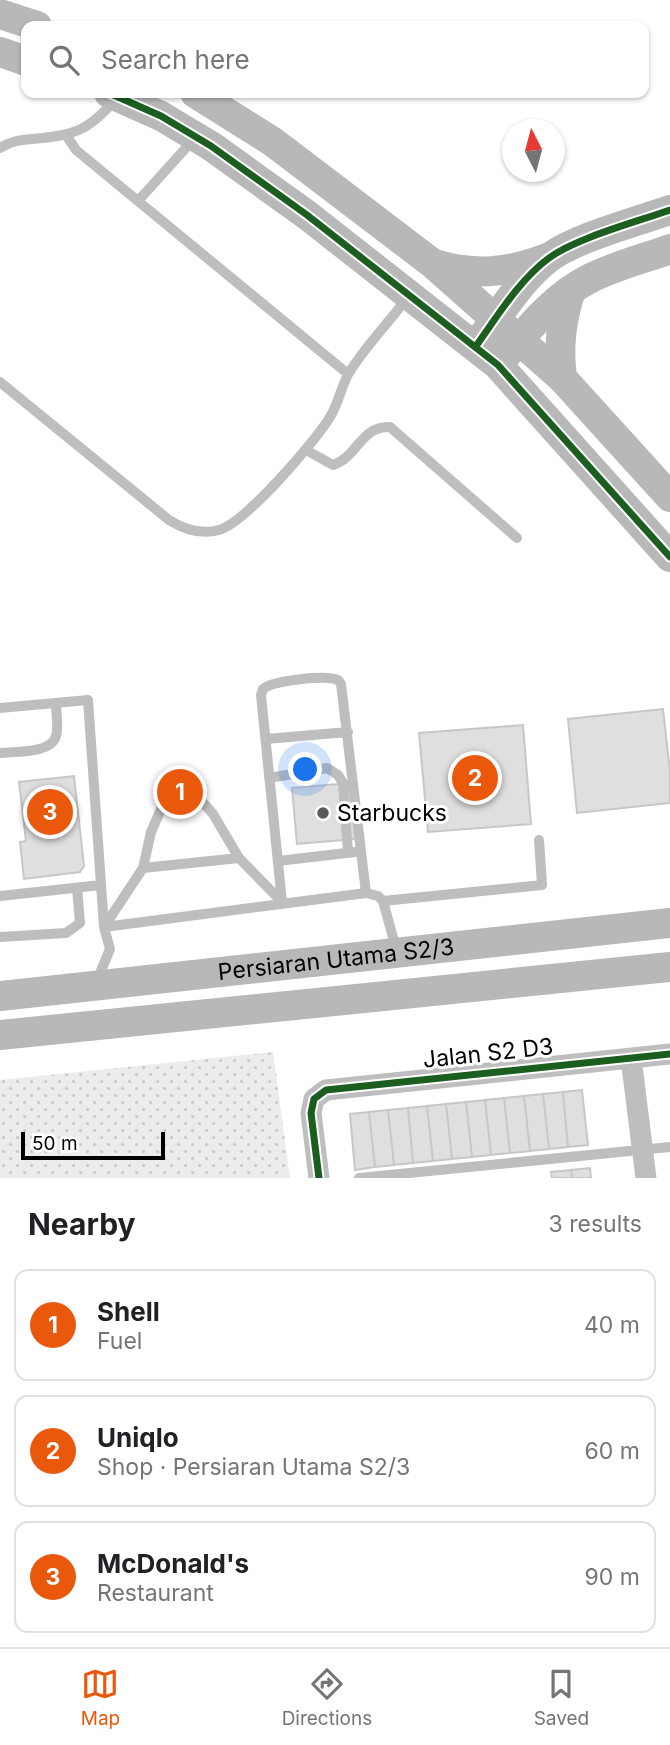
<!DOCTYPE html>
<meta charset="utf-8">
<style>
body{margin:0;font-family:Inter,sans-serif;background:#f6f6f6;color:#202124}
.compass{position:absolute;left:502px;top:119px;width:63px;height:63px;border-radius:50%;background:#fff;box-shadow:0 2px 5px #0004;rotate:354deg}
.scale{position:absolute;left:21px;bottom:18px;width:144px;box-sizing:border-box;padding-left:7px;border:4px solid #000;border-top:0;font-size:19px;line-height:24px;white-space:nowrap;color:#000;-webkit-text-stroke:5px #fff;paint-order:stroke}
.you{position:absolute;left:306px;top:770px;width:24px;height:24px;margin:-18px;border:5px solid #fff;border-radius:50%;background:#1a73e8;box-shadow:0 0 0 10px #1a73e833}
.badge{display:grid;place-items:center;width:46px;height:46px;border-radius:50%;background:#ea580c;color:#fff;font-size:23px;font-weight:700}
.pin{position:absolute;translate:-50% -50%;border:4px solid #fff;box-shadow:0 2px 7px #0006}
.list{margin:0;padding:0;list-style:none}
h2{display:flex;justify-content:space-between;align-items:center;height:91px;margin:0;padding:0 28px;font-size:30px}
h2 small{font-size:23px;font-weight:400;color:#757577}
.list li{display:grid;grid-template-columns:46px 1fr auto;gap:21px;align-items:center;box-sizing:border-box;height:112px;margin:0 14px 14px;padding:0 14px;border:2px solid #e0e0e0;border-radius:14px}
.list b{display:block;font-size:26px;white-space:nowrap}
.list p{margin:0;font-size:23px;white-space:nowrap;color:#757577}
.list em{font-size:23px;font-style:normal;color:#757577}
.icon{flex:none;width:38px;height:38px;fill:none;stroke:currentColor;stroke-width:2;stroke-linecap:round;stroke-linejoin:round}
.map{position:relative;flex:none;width:670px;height:1178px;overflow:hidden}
.search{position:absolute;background:#fff;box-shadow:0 2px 5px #0004;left:21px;right:21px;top:21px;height:77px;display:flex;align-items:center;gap:18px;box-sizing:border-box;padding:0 24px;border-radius:14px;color:#757577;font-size:26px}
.sheet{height:469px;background:#fff}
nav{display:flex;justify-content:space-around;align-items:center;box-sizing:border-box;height:98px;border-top:2px solid #e0e0e0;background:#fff;font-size:19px;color:#757577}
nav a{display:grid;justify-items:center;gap:4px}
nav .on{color:#ea580c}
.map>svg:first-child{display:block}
</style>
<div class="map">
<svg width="670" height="1178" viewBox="0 0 670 1178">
<defs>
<pattern id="green-dots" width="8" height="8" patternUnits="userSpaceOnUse" patternTransform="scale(1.75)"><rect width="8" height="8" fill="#ececec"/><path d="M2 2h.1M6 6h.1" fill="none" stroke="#c9c9c9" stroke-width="1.8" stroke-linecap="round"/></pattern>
</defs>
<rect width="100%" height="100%" fill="#fff"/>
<path fill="url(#green-dots)" d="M273,1052L290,1178H0V1080Z"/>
<path fill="#dfdfdf" stroke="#c7c7c7" stroke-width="2" d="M663,709L670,771V803L577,813L568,719Z
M523,725L531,824L428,832L419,733Z
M74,776L84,866L80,872L24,879L20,842L26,841L19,782Z
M350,783L355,839L297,844L292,788Z
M582,1090L588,1145L568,1147L563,1092Z
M563,1092L568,1147L549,1149L543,1094Z
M543,1094L549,1149L530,1151L524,1096Z
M524,1096L530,1151L510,1153L504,1098Z
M504,1098L510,1153L491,1155L485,1100Z
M485,1100L491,1155L472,1157L466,1102Z
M466,1102L472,1157L452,1159L446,1104Z
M446,1104L452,1159L433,1161L427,1106Z
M427,1106L433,1161L413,1163L408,1108Z
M408,1108L413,1163L394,1165L388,1110Z
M388,1110L394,1165L375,1167L369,1112Z
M369,1112L375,1167L355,1170L350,1114Z
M590,1168L591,1178H572L571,1170Z
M571,1170L572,1178H552L551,1172Z"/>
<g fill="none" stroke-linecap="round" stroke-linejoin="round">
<path stroke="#bebebe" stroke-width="10" d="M66,135L76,150L348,374
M0,148C11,141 20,140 32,139C74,135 87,132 115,100
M138,201L194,139
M0,382L169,520C185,530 201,535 219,530C245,523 315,442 330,417C339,403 341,386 349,373C364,348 390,321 408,297
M306,450L333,465C358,457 360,426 390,427L517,538
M0,708L88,700L104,927L110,949L96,983
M266,739L348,732
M0,753C15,751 51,754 56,736C59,727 56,713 56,703
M269,778L327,768L338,775L343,783L348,853
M278,861L355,852
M143,868L239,858
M0,896L101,885
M383,901L542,885L539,840
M282,902L261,695L263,689C274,680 326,675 338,680L341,684L366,893
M104,927L366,893L378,896L383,901L397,952
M104,927L143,868L151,832L165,800L181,794L200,799L213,814L239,858L282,902
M0,937L66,933L80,923L77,888
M359,1178L670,1147"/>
<path stroke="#bebebe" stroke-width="21" d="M631,1058L646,1178
M319,1178L311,1113L314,1099L326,1090L670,1054"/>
<g stroke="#b8b8b8" stroke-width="30">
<path d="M0,14L37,26"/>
<path d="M0,52L26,61"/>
<path d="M109,93L161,116L211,146L307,215L498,365L670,557"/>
<path d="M195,93L273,142L432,263L562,378L670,497"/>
<path d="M435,264C475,276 508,273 547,258"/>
<path d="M484,335C503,309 524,276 550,257C578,237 636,222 670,210"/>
<path d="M505,356C529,328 555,296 589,279C614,266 643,259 670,249"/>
<path d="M562,378C558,347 561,321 571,290"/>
<path id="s1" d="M0,996L670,923"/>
<path d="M0,1035L670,967"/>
</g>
<defs>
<path id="cycleway" d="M109,93L161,116L211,146L307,215L498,365L670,557
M476,346C497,317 519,280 549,258C576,238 636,222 670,210
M319,1178L311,1113L314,1099L326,1090L670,1054"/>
</defs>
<use href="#cycleway" stroke="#fff" stroke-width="11"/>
<use href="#cycleway" stroke="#1b5e20" stroke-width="7"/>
</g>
<circle fill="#595959" stroke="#fff" stroke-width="2.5" cx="323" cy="813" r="7"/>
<g text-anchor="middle" stroke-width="6" stroke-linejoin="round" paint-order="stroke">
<g font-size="23" fill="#000" stroke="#fff" text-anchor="start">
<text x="337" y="821">Starbucks</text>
</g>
<g font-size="23" fill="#000" stroke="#fff">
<text dy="8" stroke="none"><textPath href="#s1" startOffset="338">Persiaran Utama S2/3</textPath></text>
<text transform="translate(488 1053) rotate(-6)" y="8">Jalan S2 D3</text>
</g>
</g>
</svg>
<svg class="compass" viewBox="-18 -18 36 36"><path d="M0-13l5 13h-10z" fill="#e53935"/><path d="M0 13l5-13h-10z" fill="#757577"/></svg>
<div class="scale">50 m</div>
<div class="you"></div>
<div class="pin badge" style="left:180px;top:792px">1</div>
<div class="pin badge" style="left:475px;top:778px">2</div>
<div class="pin badge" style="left:50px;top:812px">3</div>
<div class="search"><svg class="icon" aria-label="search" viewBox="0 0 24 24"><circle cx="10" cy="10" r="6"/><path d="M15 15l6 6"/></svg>Search here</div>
</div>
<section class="sheet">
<h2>Nearby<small>3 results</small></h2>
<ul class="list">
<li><span class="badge">1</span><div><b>Shell</b><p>Fuel</p></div><em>40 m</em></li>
<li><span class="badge">2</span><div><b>Uniqlo</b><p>Shop · Persiaran Utama S2/3</p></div><em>60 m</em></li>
<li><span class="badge">3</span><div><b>McDonald's</b><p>Restaurant</p></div><em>90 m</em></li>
</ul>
</section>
<nav>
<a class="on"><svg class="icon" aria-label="map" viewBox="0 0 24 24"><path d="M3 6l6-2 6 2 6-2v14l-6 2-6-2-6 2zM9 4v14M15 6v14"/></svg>Map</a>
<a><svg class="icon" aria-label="directions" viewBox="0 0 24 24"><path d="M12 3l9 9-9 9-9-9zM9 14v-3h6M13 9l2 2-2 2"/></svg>Directions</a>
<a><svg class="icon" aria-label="saved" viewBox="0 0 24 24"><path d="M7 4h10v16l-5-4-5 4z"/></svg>Saved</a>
</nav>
